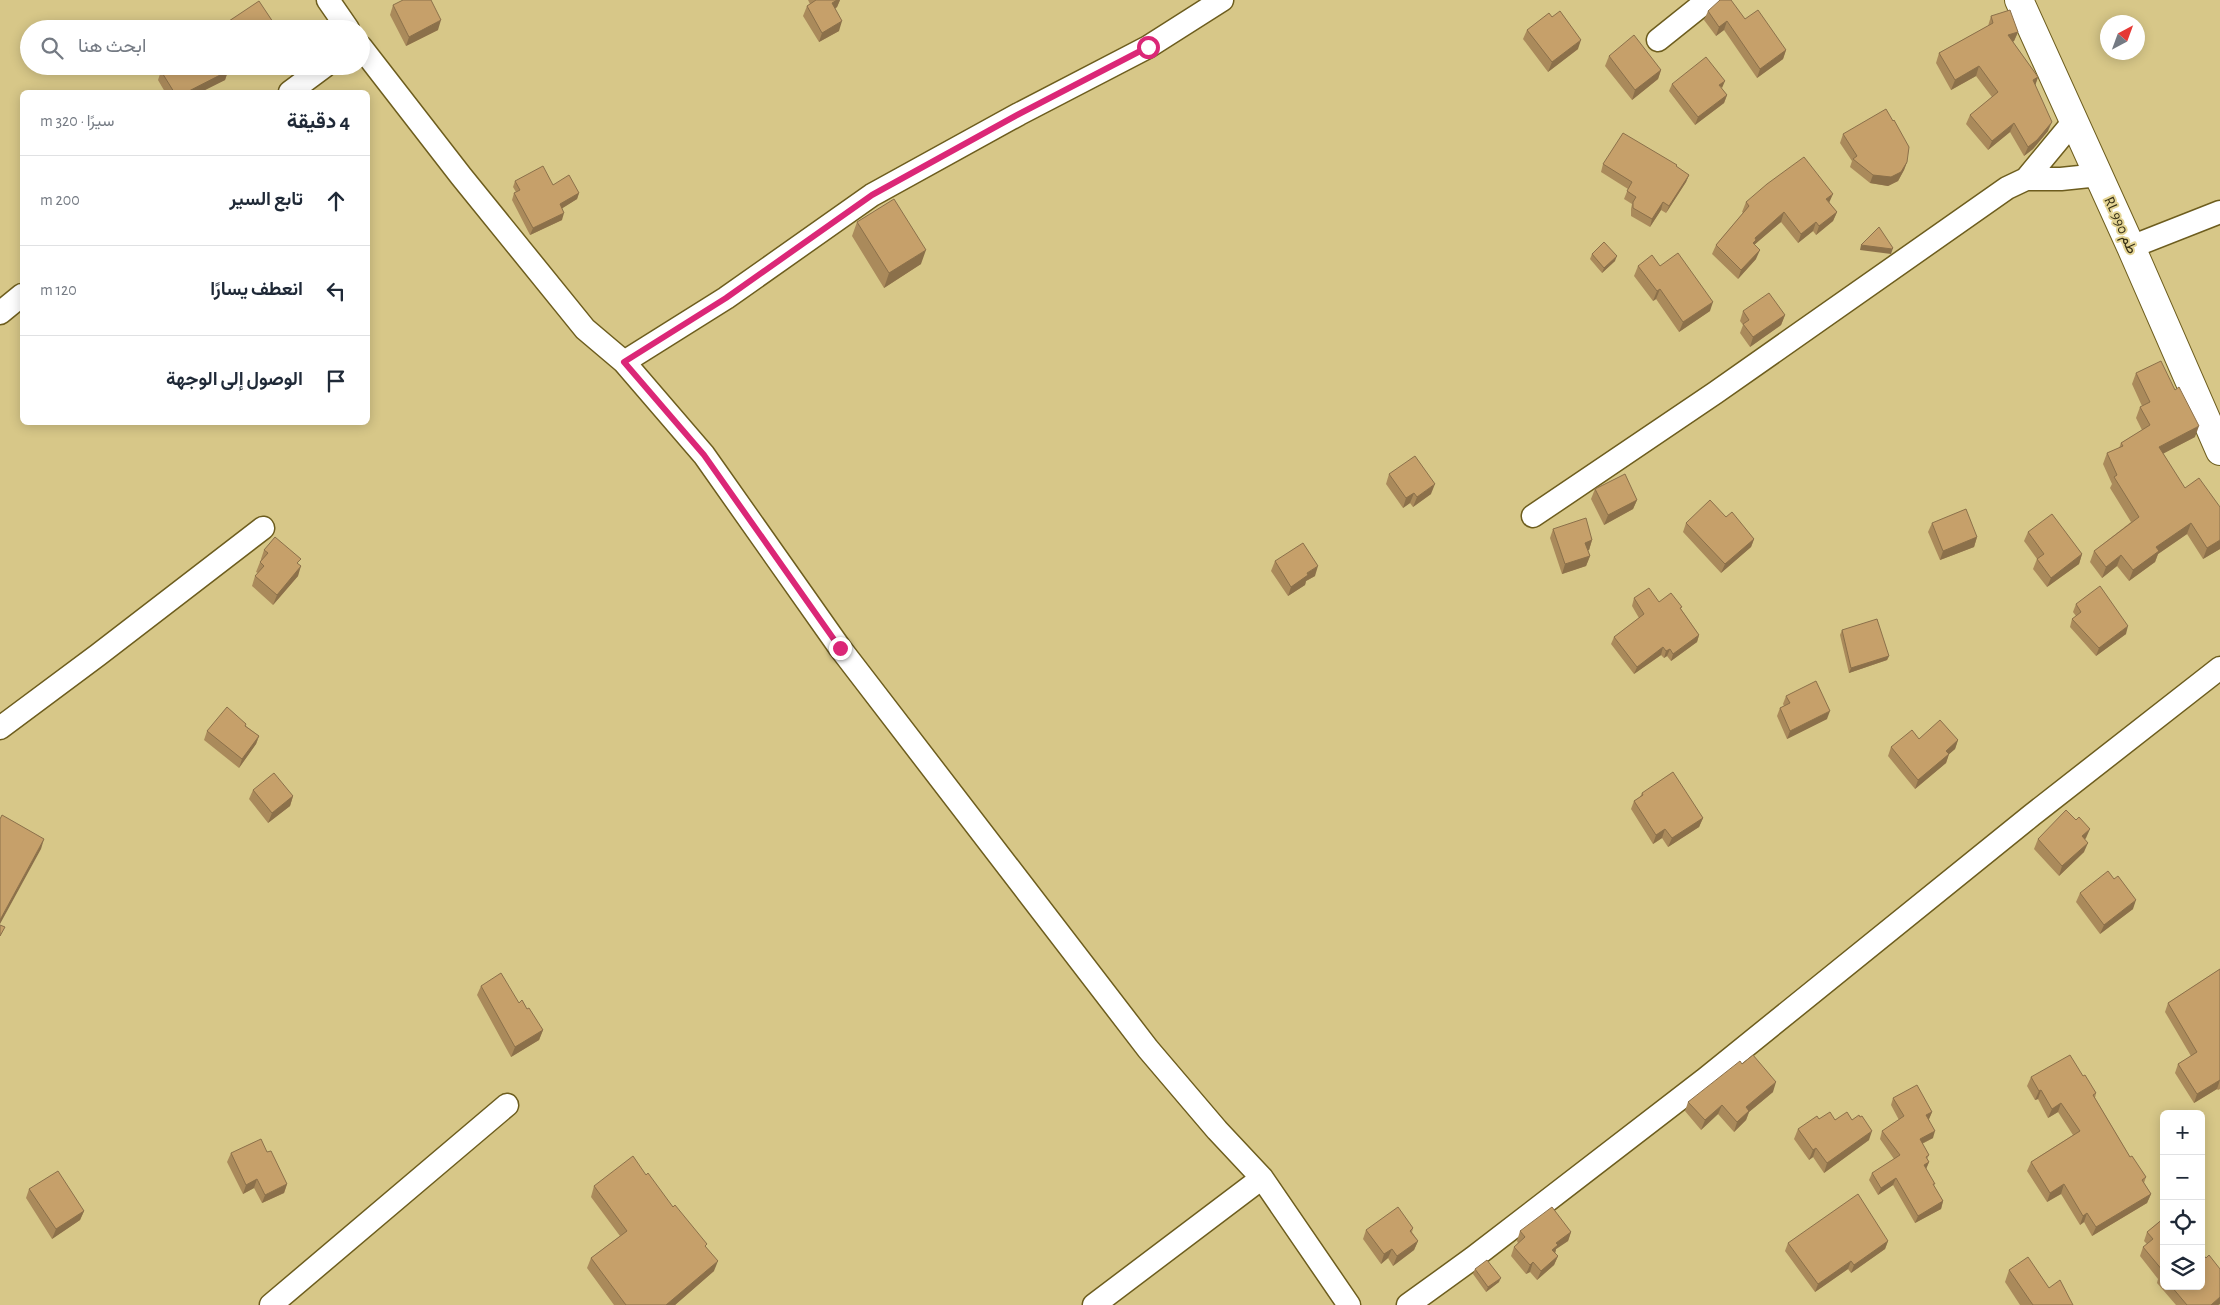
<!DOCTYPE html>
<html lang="ar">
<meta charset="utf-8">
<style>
body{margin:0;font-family:"Alegreya Sans",Vazirmatn,sans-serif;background:#f2f2f3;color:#1f2937;direction:rtl}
.controls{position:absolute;right:15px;bottom:15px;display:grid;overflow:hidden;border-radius:8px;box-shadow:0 2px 12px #0003}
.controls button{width:45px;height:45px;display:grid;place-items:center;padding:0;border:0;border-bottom:1px solid #e0e1e3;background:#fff;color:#1f2937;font:25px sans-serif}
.compass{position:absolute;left:2100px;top:15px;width:45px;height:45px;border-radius:50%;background:#fff;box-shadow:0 2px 12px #0003;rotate:41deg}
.stop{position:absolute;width:15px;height:15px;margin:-11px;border:4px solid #db2777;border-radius:50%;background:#fff}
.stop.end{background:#db2777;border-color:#fff;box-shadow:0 1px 5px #0008}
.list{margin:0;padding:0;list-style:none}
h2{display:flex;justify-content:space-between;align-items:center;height:65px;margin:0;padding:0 20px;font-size:21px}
h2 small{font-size:16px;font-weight:400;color:#747a83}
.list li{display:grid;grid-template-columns:32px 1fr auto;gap:15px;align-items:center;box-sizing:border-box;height:90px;padding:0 20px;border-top:1px solid #e0e1e3}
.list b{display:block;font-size:19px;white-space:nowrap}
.list em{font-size:16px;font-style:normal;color:#747a83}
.icon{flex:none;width:28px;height:28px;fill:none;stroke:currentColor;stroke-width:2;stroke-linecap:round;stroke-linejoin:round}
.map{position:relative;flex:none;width:2220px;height:1305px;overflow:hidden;direction:ltr}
.search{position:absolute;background:#fff;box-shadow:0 2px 12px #0003;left:20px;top:20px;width:350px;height:55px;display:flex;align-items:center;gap:12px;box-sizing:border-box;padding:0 18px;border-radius:28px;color:#747a83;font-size:19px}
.panel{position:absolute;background:#fff;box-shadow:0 2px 12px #0003;left:20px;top:90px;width:350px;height:335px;border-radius:8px;direction:rtl}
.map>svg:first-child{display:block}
</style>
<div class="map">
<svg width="2220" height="1305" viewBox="0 0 2220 1305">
<rect width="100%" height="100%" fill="#d7c788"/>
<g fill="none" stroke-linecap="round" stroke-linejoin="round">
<defs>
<path id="street" d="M328,0L348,29
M1658,40L1708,0
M361,47L461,176L585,329L624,362L704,455L840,648L1148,1049L1217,1130L1262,1178L1349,1305
M290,92L325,66
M2026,179L2074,121
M2131,247L2220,212
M0,313L22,295
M624,362L726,298L872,195L1019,114L1148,47L1222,0
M1533,516L1715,393L2007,188L2026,179H2061L2099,175
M0,728L98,655L263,528
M271,1305L507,1105
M1094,1305L1262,1178
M1408,1305L1473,1258L1704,1080L2032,815L2220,668"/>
<path id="secondary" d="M2019,0L2131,247L2220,451"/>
</defs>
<use href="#street" stroke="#6d5d1e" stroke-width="25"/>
<use href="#secondary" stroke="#6d5d1e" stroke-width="30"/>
<use href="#street" stroke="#fff" stroke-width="22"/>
<use href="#secondary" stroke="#fff" stroke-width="28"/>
</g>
<path fill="#aa8a5b" d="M808,0H840L837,7L835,9L839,31L819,42L803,16L807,6L810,4Z
M393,5L438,30L406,46L390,15Z
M1708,11L1745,19L1786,50L1783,59L1757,78L1724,30L1716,36L1704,20Z
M1991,16L2018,32L2014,41L2013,42L2038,77L2035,85L2048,131L2033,149L2024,156L2010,132L1988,150L1966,124L1970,115L1992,97L1976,76L1951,90L1936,63L1939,53L1988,26Z
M1552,17L1578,49L1548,72L1523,39L1527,30Z
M1609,56L1661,70L1658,79L1632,100L1605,66Z
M161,71H228L225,80L201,92H165L158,80Z
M1672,84L1727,95L1724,103L1695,125L1669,91Z
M1843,134L1907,162L1904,170L1898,181L1888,186L1870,183L1850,167L1852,161L1840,143Z
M1603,164L1676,167L1689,175L1686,182L1666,213L1661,210L1650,227L1631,216V209L1632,204L1624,199L1628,189L1601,172Z
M515,181L553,185L579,193L577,199L562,208V220L530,235L512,200L514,193L516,192L513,187Z
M1746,202H1829L1837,212L1833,221L1816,235L1813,231L1798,243L1781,222L1754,245L1756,259L1738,279L1712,254L1716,245L1743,213L1742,212Z
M857,222L921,264L884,288L852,236Z
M1592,254L1615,261L1602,273L1590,259Z
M1638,266H1660L1710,311L1679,332L1656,299L1653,301L1634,276Z
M1743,311L1785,315L1781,325L1750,347L1740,333L1743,325L1740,321Z
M2136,373L2195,437L2163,453L2220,549L2203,559L2187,534L2158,554L2155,562L2129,581L2117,566L2102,578L2090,562L2094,551L2131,522L2110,488L2112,484L2103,464L2107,453L2119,448L2121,443L2142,430L2136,418L2140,407L2142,406L2132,384Z
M1389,474L1431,494L1413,507L1410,503L1403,508L1386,484Z
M1595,489L1637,500L1633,509L1604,525L1591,499Z
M1726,517L1754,539L1751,547L1721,573L1683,532L1686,523Z
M1932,523L1977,537L1974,547L1940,560L1928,532Z
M1553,529L1592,540L1589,550H1588L1590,556L1586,566L1562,574L1550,538Z
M2028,532L2082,554L2079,564L2047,587L2033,569L2037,559L2024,541Z
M264,550L299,565L298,576L273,605L252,586L255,576L258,573L256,572L260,562L261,560V559Z
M1275,561L1315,576L1306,581L1305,585L1288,596L1271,571Z
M1634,598L1659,602L1681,609L1699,635L1697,642L1671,661L1667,656L1664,658L1661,655L1634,674L1611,644L1614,637L1639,618L1632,606Z
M2076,604L2126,634L2096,656L2070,627L2072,619L2076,616L2073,612Z
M1842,630L1889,656L1887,660L1849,673L1840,635Z
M1786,696L1827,719L1787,739L1777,716L1780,708L1784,706L1783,704Z
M246,724V726L259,736L256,744L239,768L204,740L207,731Z
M1919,739L1958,740L1955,749L1949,754L1946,763L1915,789L1888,756L1891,747Z
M253,790L293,796L290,806L268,823L249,799Z
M1642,793L1703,818L1699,827L1668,847L1662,838L1653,844L1631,809L1634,801L1640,797Z
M2086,838L2085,839L2084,852L2059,876L2034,849L2038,839Z
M2080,893L2133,909L2100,934L2076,902Z
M2220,969V1089L2218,1090L2217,1089L2194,1103L2175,1073L2178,1064L2191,1056L2165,1012L2168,1003Z
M481,986L527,1009L543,1030L539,1040L511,1057L477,995Z
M1742,1064L1773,1092L1749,1112L1746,1120L1734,1132L1718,1114L1701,1130L1685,1111L1688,1102Z
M2083,1076L2096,1093L2095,1098L2130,1157L2146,1177L2144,1183L2151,1194L2147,1203L2092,1236L2084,1222L2080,1225L2061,1194L2047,1202L2027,1171L2031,1162L2073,1135L2058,1112L2048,1118L2038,1099L2035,1100L2027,1086L2031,1077Z
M1893,1098L1932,1112L1929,1119L1933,1138L1922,1144L1929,1155L1927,1159L1929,1162L1926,1169L1934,1186L1943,1201L1941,1209L1915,1223L1893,1185L1878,1195L1869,1180L1872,1173L1894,1159L1880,1139L1882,1131L1899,1120L1891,1105Z
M1819,1119L1852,1120L1869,1140L1824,1173L1813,1157L1809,1160L1794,1139L1798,1129Z
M267,1152L287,1184L284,1193L262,1203L254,1188L243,1194L227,1162L231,1153Z
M646,1175L706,1247L714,1271L675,1305H614L587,1268L591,1258L620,1236L591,1197L594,1186Z
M29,1189L84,1211L80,1220L52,1239L26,1198Z
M2164,1218V1286H2201L2220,1304L2218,1305H2176L2157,1283L2158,1279L2140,1256L2143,1247L2147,1244L2144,1241L2147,1232Z
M1413,1228L1412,1232L1418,1241L1414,1250L1393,1266L1388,1258L1381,1264L1363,1239L1366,1230Z
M1520,1231L1571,1232L1568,1241L1556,1249L1555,1253L1558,1256L1554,1265L1537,1280L1530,1272L1526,1274L1511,1256L1514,1247L1518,1243L1517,1241Z
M1888,1241L1885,1249L1851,1273L1848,1269L1815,1292L1785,1251L1788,1243Z
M1475,1269L1499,1282L1486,1292L1473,1274Z
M2009,1270L2049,1288L2073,1305H2020L2005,1282Z"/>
<path fill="#8b704a" d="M837,0H840L837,7L828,13L832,3Z
M441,20L438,30L406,46L409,37Z
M842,21L839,31L819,42L822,33Z
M1727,21L1724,30L1716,36L1719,27Z
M2018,32L2014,41L2004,45L2008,35Z
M1581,40L1578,49L1548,72L1552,62Z
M1786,50L1783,59L1757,78L1760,69Z
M225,66H235L228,71L225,80L201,92H187Z
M1979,66L1976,76L1951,90L1955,80Z
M1661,70L1658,79L1632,100L1635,90Z
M2038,77L2035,86L2033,80Z
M1725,81L1722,88L1719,85Z
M1727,95L1724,103L1695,125L1698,117Z
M2052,122L2048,131L2033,149L2024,156L2028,147Z
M2014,123L2010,132L1988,150L1992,141Z
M1907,162L1904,170L1898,181L1888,186L1870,183L1873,175Z
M1689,175L1686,182L1666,213L1669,206Z
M579,193L577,199L558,211L560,204Z
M1833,194L1829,203L1826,199Z
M1663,202L1661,210L1650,227L1652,219Z
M1784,212L1781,222L1754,245L1749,253L1755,238Z
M1837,212L1833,221L1816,235L1819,226Z
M564,213L562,220L530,235L533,228Z
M1816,222L1813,231L1798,243L1801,234Z
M1861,245L1893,248L1891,254L1860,250Z
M926,250L921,264L884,288L889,273Z
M1760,250L1756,259L1738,279L1741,270Z
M1617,256L1615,261L1602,273L1604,268Z
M1660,289L1656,299L1653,301L1657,291Z
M1713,302L1710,311L1679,332L1683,322Z
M1785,315L1781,325L1750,347L1753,337Z
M2199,426L2195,437L2155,458L2159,447Z
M1435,484L1431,494L1413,507L1417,497Z
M1414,493L1410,503L1403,508L1406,498Z
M1637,500L1633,509L1604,525L1608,515Z
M2191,523L2187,534L2158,554L2155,562L2129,581L2133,570L2156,547Z
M1977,537L1974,547L1940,560L1943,551Z
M1754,539L1751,547L1721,573L1725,564Z
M1592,540L1589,550L1582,552L1585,543Z
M2220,540V549L2203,559L2207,548Z
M2082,554L2079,564L2047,587L2051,578Z
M2121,555L2117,566L2102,578L2106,567Z
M1590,556L1586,566L1562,574L1565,564Z
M301,566L298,576L273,605L277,595Z
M1318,566L1315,576L1306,581L1305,585L1288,596L1291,587L1307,573Z
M2128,626L2126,634L2096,656L2099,648Z
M1699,635L1697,642L1671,661L1673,654Z
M1663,647L1661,655L1634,674L1637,667Z
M1670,649L1667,656L1664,658L1666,651Z
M1889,656L1887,660L1849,673L1851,668Z
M1830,711L1827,719L1787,739L1790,731Z
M259,736L256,744L239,768L242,759Z
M1958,740L1955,749L1947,756L1949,754L1946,763L1915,789L1918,780L1946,751Z
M293,796L290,806L268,823L272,813Z
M1703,818L1699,827L1668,847L1672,838Z
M1665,829L1662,838L1653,844L1656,835Z
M2090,829L2086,838L2078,846L2082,836Z
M44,839L41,849L0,924V920Z
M2088,843L2084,852L2059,876L2062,866Z
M2136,900L2133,909L2100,934L2104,925Z
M543,1030L539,1040L511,1057L515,1047Z
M2220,1080L2217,1089L2194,1103L2197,1094Z
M1776,1082L1773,1092L1749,1112L1746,1120L1734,1132L1737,1122L1746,1107Z
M2041,1090L2038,1099L2035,1100L2039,1091Z
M2061,1103L2058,1112L2048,1118L2052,1109Z
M1722,1105L1718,1114L1701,1130L1705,1120Z
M1932,1112L1929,1119L1924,1122L1926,1115Z
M1872,1131L1869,1140L1824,1173L1827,1163Z
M1935,1131L1933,1138L1917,1146L1920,1139Z
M1816,1148L1813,1157L1809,1160L1813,1150Z
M1929,1162L1926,1169L1924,1165Z
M1896,1178L1893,1185L1878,1195L1881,1188Z
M257,1179L254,1188L243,1194L246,1185Z
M287,1184L284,1193L262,1203L265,1195Z
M2064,1184L2061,1194L2047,1202L2050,1193Z
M2151,1194L2147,1203L2092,1236L2096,1227Z
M1943,1201L1941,1209L1915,1223L1918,1216Z
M84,1211L80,1220L52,1239L56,1229Z
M2087,1213L2084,1222L2080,1225L2083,1216Z
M1571,1232L1568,1241L1556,1249L1555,1254L1552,1250L1556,1243Z
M1418,1241L1414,1250L1393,1266L1397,1256Z
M1888,1241L1885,1249L1851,1273L1854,1265Z
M1392,1249L1388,1258L1381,1264L1384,1254Z
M1558,1256L1554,1265L1537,1280L1541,1271Z
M718,1261L714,1271L675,1305H666Z
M1851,1261L1848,1269L1815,1292L1818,1284Z
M1533,1262L1530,1272L1526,1274L1530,1265Z
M1501,1278L1499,1282L1486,1292L1488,1287Z
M2220,1297V1304L2218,1305H2211Z"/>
<path fill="#c6a06a" stroke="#8b704a" d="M403,0H431L441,20L409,37L393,5Z
M816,0H837L832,3L842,21L822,33L807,6Z
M1720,0H1731L1745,19L1758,10L1786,50L1760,69L1727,21L1719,27L1708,11Z
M259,1L275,25L270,29H223L226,27L223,25Z
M2010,10L2018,32L2008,35L2038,77L2033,80L2052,122L2037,140L2028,147L2014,123L1992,141L1970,115L1998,92L1979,66L1955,80L1939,53L1993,23L1991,16Z
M1560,11L1581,40L1552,62L1527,30L1549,13L1552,17Z
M1634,35L1661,70L1635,90L1609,56Z
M1706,57L1725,81L1719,85L1727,95L1698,117L1672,84Z
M168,66H226L228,71L187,92H174L161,71Z
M1886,109L1893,121L1894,120L1909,147L1907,162L1901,172L1891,177L1873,175L1853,159L1857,156L1843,134Z
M1623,133L1677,165L1676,166L1689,175L1669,206L1663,202L1652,219L1633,208V202L1636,197L1627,191L1632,182L1603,164Z
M1804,157L1833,194L1826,199L1837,212L1819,226L1816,222L1801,234L1784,212L1755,238L1756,240L1753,243L1760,250L1741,270L1716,245L1749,206L1746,202L1767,184Z
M543,166L553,185L569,175L579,193L560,204L564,213L533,228L514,193L520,190L515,181Z
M894,199L926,250L889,273L857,222Z
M1879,227L1893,248L1892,249L1861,245Z
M1604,242L1617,256L1604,268L1592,254Z
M1678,253L1713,302L1683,322L1660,289L1657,291L1638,266L1652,255L1660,266Z
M1769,293L1785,315L1753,337L1743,324L1749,320L1743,311Z
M2161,361L2175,390L2179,387L2199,426L2159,447L2185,488L2199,478L2220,507V540L2207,548L2191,523L2156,547L2159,551L2133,570L2121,555L2106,567L2094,551L2139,517L2114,477L2117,475L2107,453L2123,446L2121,443L2150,425L2140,407L2150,402L2136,373Z
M1415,456L1435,484L1417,497L1414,493L1406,498L1389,474Z
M1625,474L1637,500L1608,515L1595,489Z
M1710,500L1726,517L1732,512L1754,539L1725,564L1686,523Z
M1966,509L1977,537L1943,551L1932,523Z
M2052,514L2082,554L2051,578L2037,559L2044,554L2028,532Z
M1586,518L1592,540L1585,543L1590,556L1565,564L1553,529Z
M275,537L301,559L297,563L301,566L277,595L255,576L264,566L260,562L268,553L264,550Z
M1303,543L1318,566L1307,573L1308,575L1291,587L1275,561Z
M2100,586L2128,626L2099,648L2072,619L2081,612L2076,604Z
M1649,588L1659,602L1671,593L1682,607L1680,608L1699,635L1673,654L1670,649L1666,651L1663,647L1637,667L1614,637L1644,614L1634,598Z
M1877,619L1889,656L1851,668L1842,630Z
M1816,681L1830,711L1790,731L1780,708L1790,703L1786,696Z
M227,707L246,724L245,726L259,736L242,759L207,731Z
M1940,720L1958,740L1946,751L1949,754L1918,780L1891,747L1912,730L1919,739Z
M1673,772L1703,818L1672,838L1665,829L1656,835L1634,801L1643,795L1642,793Z
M274,773L293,796L272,813L253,790Z
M2066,810L2076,820L2079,817L2090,829L2082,836L2088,843L2062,866L2038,839Z
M2,815L44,839L0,920V819Z
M2108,871L2114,879L2118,876L2136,900L2104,925L2080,893Z
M0,925L5,927L0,936Z
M2220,969V1080L2197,1094L2178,1064L2197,1052L2168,1003Z
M501,973L519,1003L522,1000L527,1009L529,1008L543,1030L515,1047L481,986Z
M1753,1055L1776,1082L1746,1107L1749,1111L1737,1122L1722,1105L1705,1120L1688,1102L1740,1061L1742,1064Z
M2070,1055L2083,1076L2085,1075L2096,1093L2093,1095L2130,1157L2132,1156L2146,1177L2142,1180L2151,1194L2096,1227L2087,1213L2083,1216L2064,1184L2050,1193L2031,1162L2080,1131L2061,1103L2052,1109L2041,1090L2039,1091L2031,1077Z
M1917,1085L1932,1112L1926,1115L1935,1131L1920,1139L1929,1155L1926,1157L1929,1162L1924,1165L1935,1184H1933L1943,1201L1918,1216L1896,1178L1881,1188L1872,1173L1900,1155L1882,1131L1904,1116L1893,1098Z
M1830,1112L1835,1120L1847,1112L1852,1120L1859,1115L1860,1117L1862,1116L1872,1131L1827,1163L1816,1148L1813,1150L1798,1129L1817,1116L1819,1119Z
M261,1139L267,1152L271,1151L287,1184L265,1195L257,1179L246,1185L231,1153Z
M633,1156L646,1175L648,1173L673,1207L675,1205L707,1244L705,1246L718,1261L666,1305H626L591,1258L627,1231L594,1186Z
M58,1171L84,1211L56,1229L29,1189Z
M1858,1194L1888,1241L1854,1265L1851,1261L1818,1284L1788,1243Z
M1398,1207L1413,1228L1410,1231L1418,1241L1397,1256L1392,1249L1384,1254L1366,1230Z
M1552,1207L1571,1232L1556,1243L1558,1245L1552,1250L1558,1256L1541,1271L1533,1262L1530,1265L1514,1247L1525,1237L1520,1231Z
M2164,1218V1278L2160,1274L2163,1271L2143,1247L2153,1239L2147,1232Z
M2201,1252L2206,1258L2209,1255L2220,1269V1297L2211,1305H2187L2171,1286H2201Z
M2028,1257L2049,1288L2060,1280L2073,1305H2033L2009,1270Z
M1487,1260L1501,1278L1488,1287L1475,1269Z"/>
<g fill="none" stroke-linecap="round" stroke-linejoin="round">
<path stroke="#db2777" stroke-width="6" d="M840,648L704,455L624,362L726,298L872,195L1019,114L1148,47"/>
</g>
<g text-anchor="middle" stroke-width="4" stroke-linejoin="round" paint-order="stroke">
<g font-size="15" fill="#373016" stroke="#e4d494">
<text transform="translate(2121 225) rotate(66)" y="5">RL طم 990</text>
</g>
</g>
</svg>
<div class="controls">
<button>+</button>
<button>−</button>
<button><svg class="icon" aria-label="locate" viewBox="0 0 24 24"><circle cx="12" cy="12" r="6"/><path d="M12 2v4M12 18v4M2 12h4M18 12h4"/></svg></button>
<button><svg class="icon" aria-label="layers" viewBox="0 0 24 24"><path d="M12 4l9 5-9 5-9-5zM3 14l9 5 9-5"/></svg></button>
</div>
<svg class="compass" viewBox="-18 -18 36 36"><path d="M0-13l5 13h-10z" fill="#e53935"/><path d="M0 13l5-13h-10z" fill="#747a83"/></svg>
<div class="stop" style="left:1148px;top:47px"></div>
<div class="stop end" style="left:840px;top:648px"></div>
<div class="search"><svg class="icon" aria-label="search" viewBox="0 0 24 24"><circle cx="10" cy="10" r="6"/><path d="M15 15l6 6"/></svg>ابحث هنا</div>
<section class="panel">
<h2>4 دقيقة<small>سيرًا · 320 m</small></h2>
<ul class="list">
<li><svg class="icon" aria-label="ahead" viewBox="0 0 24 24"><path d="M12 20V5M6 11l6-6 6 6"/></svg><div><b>تابع السير</b></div><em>200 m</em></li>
<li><svg class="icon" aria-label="left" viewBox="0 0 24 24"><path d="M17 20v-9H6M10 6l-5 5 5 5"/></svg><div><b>انعطف يسارًا</b></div><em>120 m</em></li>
<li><svg class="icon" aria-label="arrive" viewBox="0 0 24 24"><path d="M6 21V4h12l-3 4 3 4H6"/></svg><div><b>الوصول إلى الوجهة</b></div></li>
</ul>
</section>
</div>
